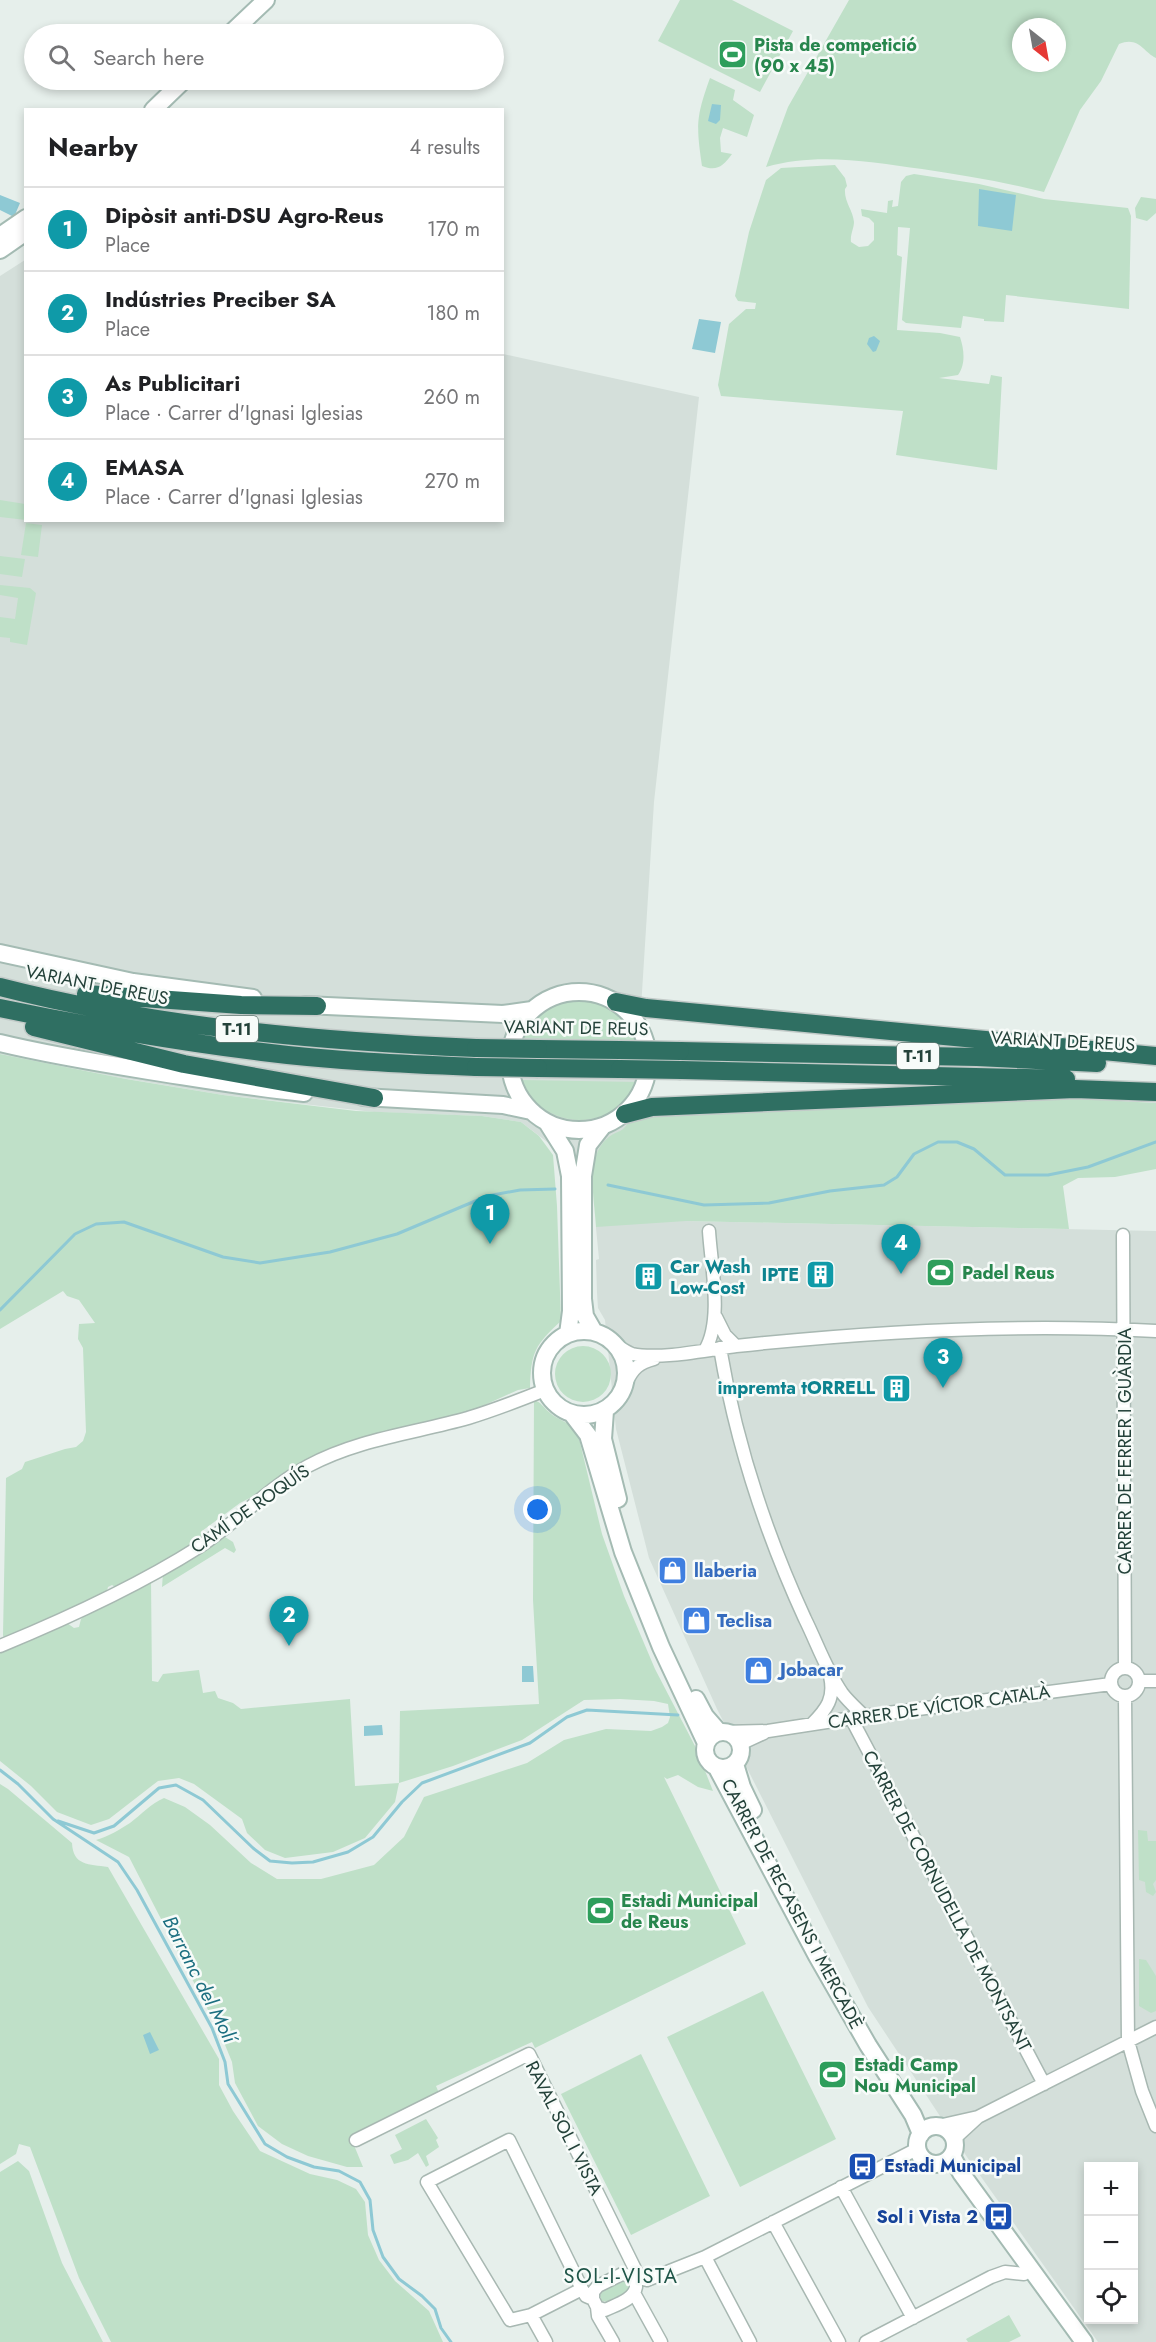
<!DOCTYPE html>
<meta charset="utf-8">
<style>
body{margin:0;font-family:Jost,sans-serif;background:#f6f6f6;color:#202124}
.controls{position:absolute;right:18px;bottom:18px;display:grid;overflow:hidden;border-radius:0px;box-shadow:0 3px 9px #0003}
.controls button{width:54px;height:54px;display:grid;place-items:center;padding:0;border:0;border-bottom:2px solid #e0e0e0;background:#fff;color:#202124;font:30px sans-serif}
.compass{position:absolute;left:1012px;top:18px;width:54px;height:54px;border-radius:50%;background:#fff;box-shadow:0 3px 9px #0003;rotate:149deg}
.you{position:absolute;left:538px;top:1510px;width:21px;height:21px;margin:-15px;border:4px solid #fff;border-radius:50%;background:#1a73e8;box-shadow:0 0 0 9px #1a73e833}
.badge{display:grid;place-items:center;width:39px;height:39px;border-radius:50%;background:#7c3aed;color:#fff;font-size:20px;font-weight:700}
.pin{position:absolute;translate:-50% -50px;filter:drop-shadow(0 2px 3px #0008)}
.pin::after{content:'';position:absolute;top:32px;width:21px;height:18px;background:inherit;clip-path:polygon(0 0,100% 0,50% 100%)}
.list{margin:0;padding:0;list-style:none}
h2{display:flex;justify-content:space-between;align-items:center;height:78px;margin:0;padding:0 24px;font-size:26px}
h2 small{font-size:20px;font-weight:400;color:#757577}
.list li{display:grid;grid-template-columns:39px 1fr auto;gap:18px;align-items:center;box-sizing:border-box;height:84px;padding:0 24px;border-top:2px solid #e0e0e0}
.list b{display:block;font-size:22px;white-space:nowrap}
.list p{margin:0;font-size:20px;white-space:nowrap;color:#757577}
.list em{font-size:20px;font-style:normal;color:#757577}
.icon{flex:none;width:33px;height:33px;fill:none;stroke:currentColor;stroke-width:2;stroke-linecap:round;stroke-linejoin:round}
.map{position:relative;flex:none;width:1156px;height:2342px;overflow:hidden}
.search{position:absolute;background:#fff;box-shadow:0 3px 9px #0003;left:24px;top:24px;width:480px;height:66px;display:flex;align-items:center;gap:15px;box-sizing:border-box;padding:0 21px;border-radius:33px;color:#757577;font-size:22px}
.panel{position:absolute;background:#fff;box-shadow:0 3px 9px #0003;left:24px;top:108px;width:480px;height:414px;border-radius:0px}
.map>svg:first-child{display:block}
</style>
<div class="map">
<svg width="1156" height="2342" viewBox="0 0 1156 2342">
<rect width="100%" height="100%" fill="#e6efeb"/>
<path fill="#d4dfda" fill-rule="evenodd" d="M25,260L26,520H502L503,354L699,397L654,802L634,1119L686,1221L1156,1231V2342H1098L967,2157L868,2007L717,1709L649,1558L616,1429L605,1320L598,1308L597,1293L596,1260L599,1259L596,1228L597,1180L521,1122L482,1116L374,1112L223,1095L116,1077L0,1054V276ZM1088,2166H1134V2320H1088Z"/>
<path fill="#bfe0c8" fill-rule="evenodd" d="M680,0H732L793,31L760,92L658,41Z
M849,0H1156V58C1143,52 1139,36 1119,44L1101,81L1080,110L1044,192C1004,182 963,175 922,169C871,162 817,152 766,167L788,107ZM1021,27H1057V63H1021Z
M710,78L735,90L733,100L754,115L747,137L723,128L720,138L721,152L732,154C723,166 717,172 702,166C696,125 696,117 710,78Z
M835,165L845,178L847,186L845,189C844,202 853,210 854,222C854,228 850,235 851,242L859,247L868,246L874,240V223L869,218L862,216L861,209L887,213L888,201L893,200L892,207L898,206L901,182L906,176L914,174L979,184L1044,199L1128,208L1131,216L1129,309L1006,295L1004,322L984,321V319L963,316L961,328L906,323L902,320L910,228L898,227L897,255L902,257L897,330L940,333L960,337C964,349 966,364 958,375L939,378L989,384L991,375L1002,377L997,470L896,455L903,411L721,396L718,385L729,324L746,309H755L756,303L738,301L735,296L749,232L766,180L781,168Z
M1141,197L1156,199V213L1147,221L1136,218L1135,208Z
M0,500L25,504L26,520L0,517Z
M26,523L42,525L38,557L21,555Z
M0,556L25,559L22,577L0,574Z
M0,585L30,588L36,593L27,645L10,642V638L0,637V617L15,619L18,598L0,595Z
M580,999C610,1004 623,1014 636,1041L522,1038C537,1012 550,1003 580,999Z
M0,1054L126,1079L223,1095L356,1111L482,1116L521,1122L539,1136L553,1155L557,1206L561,1321C535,1345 531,1352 530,1388L518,1390L476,1409L364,1440L240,1503L202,1531V1540L117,1588L112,1585L108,1587L106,1594L4,1639L3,1635L6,1478L22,1469L25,1462L65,1449L76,1447L83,1441L86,1432L83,1348L78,1339L79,1324L95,1323L79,1300L67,1296L63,1291L0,1329Z
M521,1080L638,1082C634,1088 631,1096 625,1101C599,1127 559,1126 533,1100C528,1094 525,1086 521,1080Z
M1064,1098L1156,1103V1169L1115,1177L1078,1178L1063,1186L1069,1229L686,1221L596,1227C594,1193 582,1145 620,1131C625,1129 626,1124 630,1122C638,1117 649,1116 657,1114L862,1108Z
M555 1374a28 28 0 1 1 56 0a28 28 0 1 1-56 0Z
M534,1400C541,1402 543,1407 549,1412C557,1420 569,1422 577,1430L602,1534L624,1596L655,1669L696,1748L713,1791L698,1787L678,1775L667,1779L664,1777L746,1944L535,2048L532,2042L436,2086L439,2093L351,2138L363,2167H347L308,2156L282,2144L258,2126L235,2083L232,2062L221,2035L129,1857L96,1840C109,1836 119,1830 130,1823C142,1814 150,1804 164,1798L185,1807L210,1825L251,1863L277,1879H321L374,1865L404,1837L424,1797L527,1763L564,1740L606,1729L651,1731L662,1727L668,1723L670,1717L668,1704L654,1701L620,1699L584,1700L522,1740L453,1766L399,1783L395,1802L365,1838L333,1852L285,1858L265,1850L247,1833L242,1819L194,1784L179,1778L158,1781L109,1819L91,1825L57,1812L31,1786L0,1761V1653L67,1623L74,1628L79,1627L81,1619L87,1613L151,1580L152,1681L158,1682L163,1674L199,1670L203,1693L215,1691L218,1698L233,1703L241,1709L350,1699L355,1786L399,1783L400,1711L539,1704L533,1600Z
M225,1537L233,1542L236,1550L234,1553L225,1548L162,1587L163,1573Z
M0,1784L8,1789L72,1843C73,1866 89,1864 108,1867L219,2059V2085L233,2111L260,2151L310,2174L337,2180L356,2189L365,2202L368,2235L379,2260L395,2281L429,2311L443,2342H111L79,2278L30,2147L19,2144L16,2154L0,2164Z
M1138,1830L1147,1831L1148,1841H1156V1880L1153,1884L1156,1892L1153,1896L1146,1892L1145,1882L1139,1880Z
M1139,1959L1146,1960L1156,1976V2011L1151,2013L1139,2006Z
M763,1991L836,2139L740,2187L667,2037Z
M641,2054L710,2196L631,2235L561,2094Z
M426,2119L438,2138L436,2140L439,2147L426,2156L429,2165L426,2167L418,2153L408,2160L394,2164L390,2155L402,2149L395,2135Z
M18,2161L29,2171L62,2263L103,2342H0V2172Z
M621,2281L625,2282L629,2286L627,2293L610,2302L601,2301L600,2295L604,2290Z
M1009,2315L1021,2336L1009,2342H968L966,2339Z"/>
<path fill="#8ec9d4" d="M712,104L721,105L720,120L716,124L708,121Z
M979,189L1016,195L1012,231L978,226Z
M0,195L20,203L14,217L0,210Z
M699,319L721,322L715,353L692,349Z
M874,336L880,341L876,351L873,352L867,344L869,338Z
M522,1666H533L534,1682H522Z
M382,1725L383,1735L364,1736V1726Z
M150,2032L159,2050L150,2054L143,2035Z"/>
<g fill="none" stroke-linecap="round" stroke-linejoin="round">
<path stroke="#8ec9d4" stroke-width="3" d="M608,1185L704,1205L769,1203L830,1191L884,1185L897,1177L914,1154L938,1142H957L974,1149L1005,1175H1048L1088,1167L1156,1142
M0,1310L75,1234L96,1224L124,1222L223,1257L260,1263L330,1252L397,1234L487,1196L520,1190L555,1189
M0,1770L18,1784L53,1819L118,1862L137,1890L212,2028L225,2062L228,2084L265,2144L287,2157L314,2167L339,2171L360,2182L370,2200L373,2230L383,2257L399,2279L422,2296L435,2309L441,2328L451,2342
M58,1821L94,1833L114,1826L159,1788L176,1785L203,1800L253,1848L270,1861L292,1863L313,1862L348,1852L373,1837L402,1802L422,1783L530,1743L567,1717L587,1710L678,1715"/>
<defs>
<path id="street" d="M1123,1235L1125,1667
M716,1317L725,1335L736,1346
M616,1345C621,1348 626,1352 632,1354C659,1360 707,1350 736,1346C876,1331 1016,1323 1156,1331
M720,1348C736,1443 765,1532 805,1619C817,1643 826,1670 842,1693C848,1701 857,1709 864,1716
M705,1350C723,1320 711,1265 709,1231
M626,1383C633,1368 639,1363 654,1359
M0,1646C68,1618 136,1587 199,1547C237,1522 268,1488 308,1466C358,1439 415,1433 468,1418C494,1410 520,1400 545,1390
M1111 1682a14 14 0 1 1 28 0a14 14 0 1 1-28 0Z
M1139,1681H1156
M1125,1696L1128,2041L1142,2091L1156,2126
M851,1718L1044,2084
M812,1724C827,1709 835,1698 830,1676
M722,1732L768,1731L872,1715L1111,1684
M740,1744L764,1733
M938,2126L978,2117L1156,2027
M954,2139L978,2117
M356,2140L529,2054L635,2269C634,2275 636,2281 636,2287C634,2300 615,2305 605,2310L597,2307
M841,2187L913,2318
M773,2222L839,2342
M705,2257L750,2342
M582,2289L531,2315L510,2320L427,2182L509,2140L582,2289L586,2296L593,2299L597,2307L598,2316L613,2342
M634,2293L661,2342
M593,2299V2292L598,2286L622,2274L647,2280L705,2257L917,2149
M531,2315L546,2342
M866,2342L991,2277L1005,2272L1024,2274"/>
<path id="secondary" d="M230,34L266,0
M153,110L184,80
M0,236L26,218
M0,250L26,232
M0,953L133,982L253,998
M510 1061a69 69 0 1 1 138 0a69 69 0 1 1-138 0Z
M305,1005L503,1014L532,1010
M0,1043C49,1055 99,1063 149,1071C201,1079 252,1088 304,1093
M363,1097L503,1105L531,1111
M548,1124L565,1151L570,1176L571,1311L568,1334
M593,1330L585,1316L583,1299V1176L588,1145L602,1127
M542 1373a42 42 0 1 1 84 0a42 42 0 1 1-84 0Z
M605,1411L603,1439L618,1499
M572,1414L588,1435L623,1552L661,1647L706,1743
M696,1699L705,1716L719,1732
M705 1750a18 18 0 1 1 36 0a18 18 0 1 1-36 0Z
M735,1764L742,1787L753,1810
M717,1768L817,1956L868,2045L913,2115L921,2134
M917 2145a19 19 0 1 1 38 0a19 19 0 1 1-38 0Z
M952,2156L961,2173L1084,2342"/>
<path id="highway" d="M0,987C156,1027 316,1041 476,1048
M86,994L241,1005L317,1006
M616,1002L646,1008L1156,1056
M0,1008C87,1026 174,1041 262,1052C333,1061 404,1064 476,1067
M34,1027L184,1064L374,1098
M538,1049L620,1050
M680,1051L977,1057L1097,1063
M538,1068L620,1069
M681,1070L1066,1079
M625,1114L652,1107L1075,1089L1156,1092"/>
</defs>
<use href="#street" stroke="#a8b8b2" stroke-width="15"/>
<use href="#secondary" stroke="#a4bbb3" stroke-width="20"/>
<use href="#highway" stroke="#c2cac8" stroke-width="21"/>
<use href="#street" stroke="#fff" stroke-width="12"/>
<use href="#secondary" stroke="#fff" stroke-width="16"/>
<use href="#highway" stroke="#2f6f62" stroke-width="18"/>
<defs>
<path id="highway-bridge" d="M476,1048L538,1049
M620,1050L680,1051
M476,1067L538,1068
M620,1069L681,1070"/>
</defs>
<use href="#highway-bridge" stroke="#c2cac8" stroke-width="21" stroke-linecap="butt"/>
<use href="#highway-bridge" stroke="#2f6f62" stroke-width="18"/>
</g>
<defs>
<symbol id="stadium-square" viewBox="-11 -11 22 22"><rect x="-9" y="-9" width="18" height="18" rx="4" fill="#2e9e5b" stroke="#f7fbf9"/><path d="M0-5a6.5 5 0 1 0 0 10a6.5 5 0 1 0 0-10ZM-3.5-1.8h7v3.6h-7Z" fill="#fff"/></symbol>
<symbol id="building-square" viewBox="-11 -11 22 22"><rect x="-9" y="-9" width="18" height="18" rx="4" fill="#0f9aa8" stroke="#f7fbf9"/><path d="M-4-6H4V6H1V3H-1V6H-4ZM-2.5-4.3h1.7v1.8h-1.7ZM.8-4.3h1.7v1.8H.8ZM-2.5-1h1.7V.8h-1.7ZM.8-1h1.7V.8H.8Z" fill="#fff"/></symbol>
<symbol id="shop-square" viewBox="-11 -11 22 22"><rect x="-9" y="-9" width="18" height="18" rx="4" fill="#3f7fe0" stroke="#f7fbf9"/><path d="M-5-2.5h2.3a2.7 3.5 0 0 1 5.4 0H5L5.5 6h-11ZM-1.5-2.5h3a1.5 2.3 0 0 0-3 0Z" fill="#fff"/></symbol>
<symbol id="bus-square" viewBox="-11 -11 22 22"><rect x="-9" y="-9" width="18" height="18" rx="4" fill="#1a4fb4" stroke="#f7fbf9"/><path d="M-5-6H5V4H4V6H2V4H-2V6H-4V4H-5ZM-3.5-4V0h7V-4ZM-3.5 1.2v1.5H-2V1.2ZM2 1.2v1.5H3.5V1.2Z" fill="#fff"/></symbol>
</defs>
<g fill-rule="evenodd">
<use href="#stadium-square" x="716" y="38" width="33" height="33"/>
<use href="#stadium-square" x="924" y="1256" width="33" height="33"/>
<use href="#building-square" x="804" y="1258" width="33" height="33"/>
<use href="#building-square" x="632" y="1260" width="33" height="33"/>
<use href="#building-square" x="880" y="1372" width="33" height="33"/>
<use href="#shop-square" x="656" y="1554" width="33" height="33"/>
<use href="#shop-square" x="680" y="1604" width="33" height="33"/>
<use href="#shop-square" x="742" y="1654" width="33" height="33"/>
<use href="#stadium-square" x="584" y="1894" width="33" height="33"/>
<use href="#stadium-square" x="816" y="2058" width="33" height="33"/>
<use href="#bus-square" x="846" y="2150" width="33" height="33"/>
<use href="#bus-square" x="982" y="2200" width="33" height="33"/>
</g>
<g text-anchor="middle" stroke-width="5" stroke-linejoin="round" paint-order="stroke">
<g fill="#f7fbf9" stroke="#637a73" stroke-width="1.5">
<rect x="216" y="1016" width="42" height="26" rx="4.5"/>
<rect x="897" y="1043" width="42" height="26" rx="4.5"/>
</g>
<g font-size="16" font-weight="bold" fill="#24423a">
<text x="237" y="1035">T-11</text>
<text x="918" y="1062">T-11</text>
</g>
<g font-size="18" font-weight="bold" fill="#27864d" stroke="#f7fbf9" text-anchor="start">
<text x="754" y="51">Pista de competició<tspan x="754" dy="21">(90 x 45)</tspan></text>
<text x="962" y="1279">Padel Reus</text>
<text x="621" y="1907">Estadi Municipal<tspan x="621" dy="21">de Reus</tspan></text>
<text x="854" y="2071">Estadi Camp<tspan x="854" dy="21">Nou Municipal</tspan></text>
</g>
<g font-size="18" fill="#24423a" stroke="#f7fbf9">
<text transform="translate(97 985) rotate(11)" y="6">VARIANT DE REUS</text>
<text transform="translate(576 1028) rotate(1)" y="6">VARIANT DE REUS</text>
<text transform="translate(1063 1041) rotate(3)" y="6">VARIANT DE REUS</text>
<text transform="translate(1125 1451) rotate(-90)" y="6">CARRER DE FERRER I GUÀRDIA</text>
<text transform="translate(250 1509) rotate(-35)" y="6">CAMÍ DE ROQUÍS</text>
<text transform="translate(939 1707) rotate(-8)" y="6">CARRER DE VÍCTOR CATALÀ</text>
<text transform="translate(947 1901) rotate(62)" y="6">CARRER DE CORNUDELLA DE MONTSANT</text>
<text transform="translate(792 1904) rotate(62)" y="6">CARRER DE RECASENS I MERCADÈ</text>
<text transform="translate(564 2128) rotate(63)" y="6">RAVAL SOL I VISTA</text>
</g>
<g font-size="18" font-weight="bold" fill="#0d838f" stroke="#f7fbf9" text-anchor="end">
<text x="670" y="1273" text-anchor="start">Car Wash<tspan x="670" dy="21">Low-Cost</tspan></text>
<text x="799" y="1281">IPTE</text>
<text x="875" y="1394">impremta tORRELL</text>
</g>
<g font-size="18" font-weight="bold" fill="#366cbe" stroke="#f7fbf9" text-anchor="start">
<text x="694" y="1577">llaberia</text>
<text x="717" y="1627">Teclisa</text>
<text x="780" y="1676">Jobacar</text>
</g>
<g font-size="18" font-weight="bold" fill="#164399" stroke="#f7fbf9" text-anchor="start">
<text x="884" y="2172">Estadi Municipal</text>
<text x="978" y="2223" text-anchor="end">Sol i Vista 2</text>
</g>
<g font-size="20" font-style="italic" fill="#1c6f80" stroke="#f7fbf9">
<text transform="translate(200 1979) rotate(63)" y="7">Barranc del Molí</text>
</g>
<g font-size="20" letter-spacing="1.5" fill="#1f5548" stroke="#f7fbf9">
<text x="621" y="2283">SOL-I-VISTA</text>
</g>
</g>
</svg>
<div class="controls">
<button>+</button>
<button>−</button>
<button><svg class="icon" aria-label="locate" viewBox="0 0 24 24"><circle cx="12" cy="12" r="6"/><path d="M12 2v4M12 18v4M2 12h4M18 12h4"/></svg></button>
</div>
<svg class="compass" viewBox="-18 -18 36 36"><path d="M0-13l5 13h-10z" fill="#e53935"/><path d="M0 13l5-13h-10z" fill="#757577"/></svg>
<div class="you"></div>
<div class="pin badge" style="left:490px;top:1244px;background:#0f9aa8">1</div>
<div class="pin badge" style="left:289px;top:1646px;background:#0f9aa8">2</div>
<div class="pin badge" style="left:943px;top:1388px;background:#0f9aa8">3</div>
<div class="pin badge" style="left:901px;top:1274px;background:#0f9aa8">4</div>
<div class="search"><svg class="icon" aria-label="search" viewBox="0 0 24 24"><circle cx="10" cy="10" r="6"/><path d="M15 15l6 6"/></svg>Search here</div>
<section class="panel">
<h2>Nearby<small>4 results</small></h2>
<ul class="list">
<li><span class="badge" style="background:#0f9aa8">1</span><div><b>Dipòsit anti-DSU Agro-Reus</b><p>Place</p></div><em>170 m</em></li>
<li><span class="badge" style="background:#0f9aa8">2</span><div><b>Indústries Preciber SA</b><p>Place</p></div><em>180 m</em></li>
<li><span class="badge" style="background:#0f9aa8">3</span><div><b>As Publicitari</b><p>Place · Carrer d'Ignasi Iglesias</p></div><em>260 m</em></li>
<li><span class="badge" style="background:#0f9aa8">4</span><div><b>EMASA</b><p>Place · Carrer d'Ignasi Iglesias</p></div><em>270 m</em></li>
</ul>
</section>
</div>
